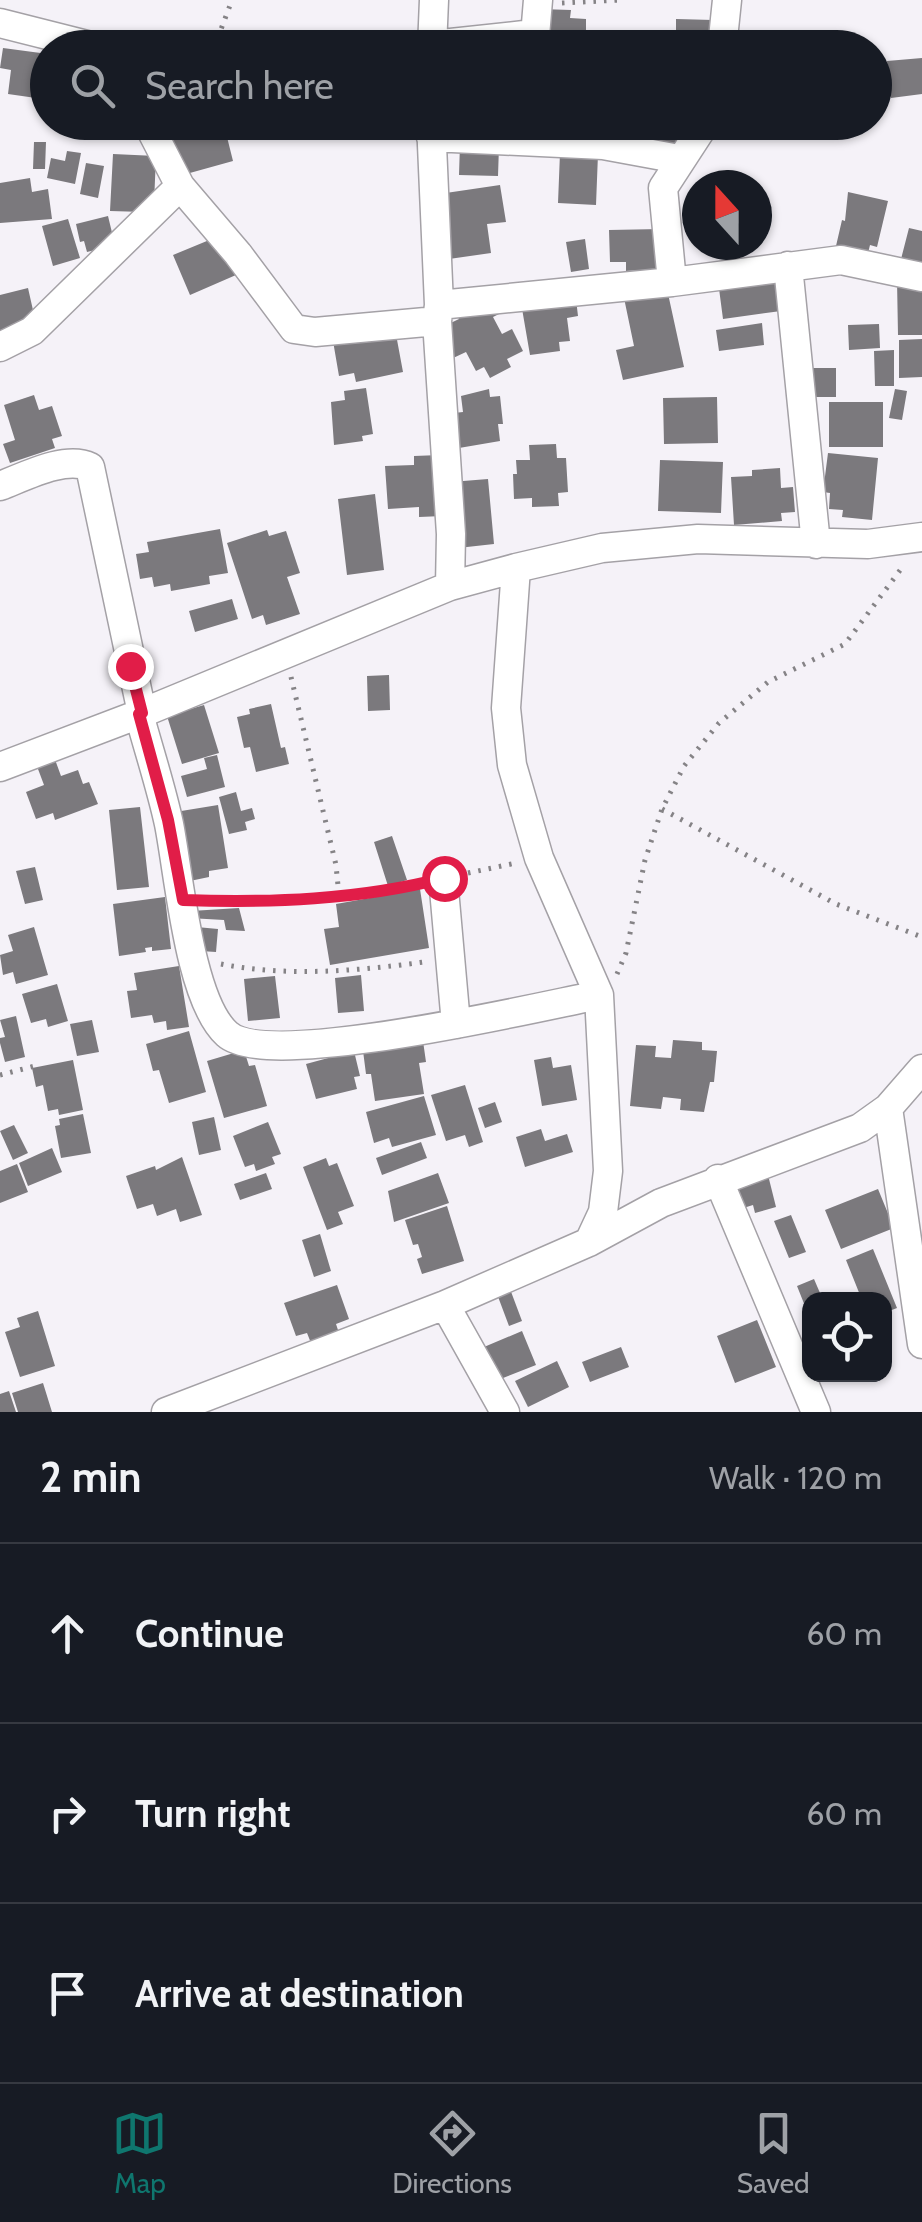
<!DOCTYPE html>
<meta charset="utf-8">
<style>
body{margin:0;font-family:Cabin,sans-serif;background:#20242c;color:#f1f3f6}
.controls{position:absolute;right:30px;bottom:30px;display:grid;overflow:hidden;border-radius:20px;box-shadow:0 2px 8px #0004}
.controls button{width:90px;height:90px;display:grid;place-items:center;padding:0;border:0;border-bottom:2px solid #363941;background:#171b24;color:#f1f3f6;font:50px sans-serif}
.compass{position:absolute;left:682px;top:170px;width:90px;height:90px;border-radius:50%;background:#171b24;box-shadow:0 2px 8px #0004;rotate:339deg}
.stop{position:absolute;width:30px;height:30px;margin:-22px;border:8px solid #e11d48;border-radius:50%;background:#fff}
.stop.end{background:#e11d48;border-color:#fff;box-shadow:0 2px 10px #0008}
.list{margin:0;padding:0;list-style:none}
h2{display:flex;justify-content:space-between;align-items:center;height:130px;margin:0;padding:0 40px;font-size:42px}
h2 small{font-size:32px;font-weight:400;color:#9ea1a6}
.list li{display:grid;grid-template-columns:65px 1fr auto;gap:30px;align-items:center;box-sizing:border-box;height:180px;padding:0 40px;border-top:2px solid #363941}
.list b{display:block;font-size:38px;white-space:nowrap}
.list em{font-size:32px;font-style:normal;color:#9ea1a6}
.icon{flex:none;width:55px;height:55px;fill:none;stroke:currentColor;stroke-width:2;stroke-linecap:round;stroke-linejoin:round}
.map{position:relative;flex:none;width:922px;height:1412px;overflow:hidden}
.search{position:absolute;background:#171b24;box-shadow:0 2px 8px #0004;left:30px;right:30px;top:30px;height:110px;display:flex;align-items:center;gap:25px;box-sizing:border-box;padding:0 35px;border-radius:55px;color:#9ea1a6;font-size:38px}
.sheet{height:670px;background:#171b24}
nav{display:flex;justify-content:space-around;align-items:center;box-sizing:border-box;height:140px;border-top:2px solid #363941;background:#171b24;font-size:28px;color:#9ea1a6}
nav a{display:grid;justify-items:center;gap:5px}
nav .on{color:#0f766e}
.map>svg:first-child{display:block}
</style>
<div class="map">
<svg width="922" height="1412" viewBox="0 0 922 1412">
<rect width="100%" height="100%" fill="#f5f2f8"/>
<path fill="#7b797d" d="M540,9L571,10L570,18L586,19V48H539Z
M676,19L713,20L712,48H696V42H676Z
M3,48L48,54L43,99L8,94L11,70L0,68Z
M922,58V94L891,98L887,61Z
M874,89L888,99L879,111L874,108Z
M60,122H117V136L60,134Z
M315,122H358L357,131H315Z
M372,122H408V132L372,131Z
M579,122H622L620,139L595,137L596,129L579,128Z
M635,122H688L677,152L630,134Z
M224,125L233,161L179,176L170,140Z
M34,142H46L45,169H33Z
M460,144L499,146L498,176L459,175Z
M67,151L81,153L75,184L47,178L51,158L65,161Z
M560,153L598,154L596,205L558,203Z
M113,154L156,156L154,203L144,212L110,211Z
M86,163L104,166L98,198L80,194Z
M30,178L32,192L48,189L52,219L0,223V183Z
M500,185L506,222L487,224L491,253L449,259L439,194Z
M848,192L888,201L877,247L870,245L868,253L836,246L842,220L845,221Z
M108,216L115,245L87,252L84,241L80,242L76,224Z
M68,219L80,258L53,266L42,226Z
M909,228L922,231V270L900,263Z
M661,229L662,269L626,271V262H610L609,230Z
M219,236L236,275L190,295L173,255Z
M585,239L589,269L571,272L566,242Z
M777,274L781,311L723,319L718,281Z
M922,279V335H898L897,280Z
M28,288L35,319L0,337V295Z
M667,289L684,367L623,380L616,350L634,346L624,298Z
M575,291L578,316L567,318L570,341L559,342L560,351L530,355L520,297Z
M492,302L499,314L493,317L502,334L512,329L523,351L507,359L511,367L490,378L484,367L476,371L466,352L451,359L436,330L459,319L455,313Z
M762,323L764,345L719,351L716,330Z
M879,324L880,348L849,350L848,325Z
M395,329L403,372L356,382L354,373L339,376L333,341Z
M922,339V377L899,378V340Z
M894,350V386H875L874,351Z
M812,368H836V397H812Z
M366,388L373,434L362,436L363,441L334,445L331,402L345,400L344,391Z
M489,389L490,397L500,396L503,424H498L500,441L459,448L454,413L463,412L461,396Z
M895,389L907,391L902,420L889,418Z
M34,395L39,410L52,406L62,436L52,439L55,448L10,463L3,444L15,440L4,405Z
M717,397L718,443L664,444L663,398Z
M829,402H883V447H829Z
M556,444L557,458H566L568,492L558,493L559,506L532,507V498L514,499L513,474H517L516,460H530L529,445Z
M828,453L878,458L872,520L842,517L843,510L829,509L830,493L823,492Z
M440,455L443,516L419,517V507L388,509L385,466L414,465V456Z
M660,460L723,462L721,513L658,511Z
M780,468L781,488L793,487L795,512L781,513L782,521L734,525L731,477L752,476V470Z
M488,479L494,544L458,548L451,482Z
M375,494L384,570L347,575L338,499Z
M220,529L228,573L209,576L210,584L171,591L170,584L154,587L152,577L140,579L136,554L149,552L147,542Z
M267,530L269,536L286,531L300,573L287,577L300,614L266,625L263,615L252,619L227,543Z
M232,599L238,619L195,632L189,611Z
M389,675L390,710L368,711L367,676Z
M271,704L281,748L285,747L289,764L256,772L250,747L244,748L237,717L250,714L249,709Z
M204,705L219,753L182,764L167,716Z
M53,754L61,776L78,770L83,784L89,782L98,804L55,820L53,813L36,819L26,792L44,785L35,761Z
M217,755L225,787L187,797L181,776L207,769L204,758Z
M236,792L241,811L252,808L255,819L245,822L247,830L229,834L219,797Z
M218,805L228,868L209,871V877L185,882L169,813Z
M140,807L149,887L117,890L109,810Z
M392,836L407,880L388,886L374,842Z
M35,867L43,900L25,904L16,871Z
M420,889L429,948L330,965L324,929L339,927L336,904Z
M165,897L171,949L152,951V947L145,948L146,952L119,956L113,904Z
M239,908L245,931L226,930L224,920L189,918L191,911Z
M186,926L218,929L216,952L185,950Z
M34,927L48,975L16,984L13,972L3,975L0,955L13,951L8,935Z
M179,966L189,1027L167,1030L166,1021L154,1023L152,1015L131,1018L127,991L137,990L134,973Z
M361,975L364,1011L338,1013L335,978Z
M275,976L280,1018L248,1021L244,979Z
M57,984L68,1021L48,1027L46,1019L31,1023L22,994Z
M16,1016L25,1057L5,1062L0,1043V1038L5,1037L0,1020Z
M92,1020L99,1052L77,1056L70,1024Z
M189,1031L206,1092L169,1103L159,1070L153,1071L146,1044Z
M422,1034L426,1062L419,1063L424,1094L375,1101L371,1074H366L362,1043Z
M673,1040L702,1042V1050L717,1051L714,1082H710L704,1112L680,1110L681,1099L663,1097L661,1109L630,1106L636,1045L656,1046L655,1057L671,1058Z
M244,1050L249,1066L255,1065L267,1106L224,1118L207,1061Z
M354,1051L360,1076L354,1077L357,1089L316,1099L306,1064Z
M551,1057L553,1068L571,1065L577,1100L542,1106L534,1060Z
M73,1060L83,1110L59,1115L58,1109L48,1111L43,1085L36,1087L32,1068Z
M465,1085L483,1142L469,1147L465,1135L446,1141L431,1095Z
M424,1096L436,1135L392,1147L389,1138L374,1143L366,1112Z
M495,1102L502,1122L485,1128L478,1108Z
M83,1114L91,1153L61,1158L55,1126L60,1125L59,1119Z
M214,1117L221,1150L199,1155L192,1122Z
M268,1122L281,1154L272,1157L275,1164L256,1171L254,1164L245,1167L233,1136Z
M14,1125L28,1153L13,1160L0,1131Z
M541,1129L545,1141L567,1134L573,1152L525,1167L516,1137Z
M421,1142L427,1158L382,1175L376,1158Z
M52,1148L62,1172L28,1186L19,1163Z
M182,1157L202,1215L180,1222L176,1209L157,1216L153,1204L137,1209L126,1176L155,1166L156,1170Z
M326,1158L329,1166L337,1163L354,1206L338,1212L343,1224L327,1230L303,1167Z
M17,1164L28,1192L0,1203V1171Z
M766,1167L776,1207L755,1213L753,1205L737,1210L728,1178Z
M266,1173L272,1189L240,1200L234,1184Z
M438,1173L449,1203L394,1222L388,1191Z
M878,1189L894,1228L841,1249L825,1210Z
M447,1206L464,1261L422,1274L417,1259L422,1257L418,1244L413,1245L405,1220Z
M791,1215L806,1252L789,1258L774,1221Z
M320,1234L331,1271L314,1277L302,1240Z
M873,1249L897,1308L884,1313V1300H862L846,1260Z
M814,1279L823,1300H810L809,1316L797,1286Z
M337,1285L349,1319L336,1324L339,1333L311,1343L307,1333L296,1336L284,1303Z
M510,1289L522,1321L509,1326L497,1294Z
M38,1311L55,1366L20,1377L5,1332L20,1327L17,1318Z
M757,1320L776,1367L735,1383L717,1336Z
M522,1331L536,1365L498,1380L484,1347Z
M621,1347L629,1367L590,1382L582,1362Z
M557,1361L569,1387L528,1407L515,1381Z
M43,1383L52,1412H18L12,1393Z
M9,1391L16,1412H0V1394Z"/>
<g fill="none" stroke-linecap="round" stroke-linejoin="round">
<defs>
<path id="minor" d="M0,23L99,48
M432,45L533,34
M432,48L434,0
M534,48L538,0
M722,48L727,0
M147,122L180,186L238,254L294,329L315,332L437,321
M431,122L439,305L437,321L451,534L450,586
M431,137L603,145L679,159
M788,266L816,544
M672,282L663,188L706,122
M439,305L672,282L841,260L922,277
M0,347L32,331L180,186
M0,486C24,477 65,455 90,467L142,713
M516,568L506,708L512,765L539,858L599,995L608,1171L603,1212L589,1242
M139,714C149,751 161,787 169,824C179,874 189,1000 227,1034C268,1071 537,1007 599,995
M0,767L142,713L450,586L516,568L602,548L698,539L868,544L922,537
M443,878L456,1024
M888,1108L922,1344
M718,1179L816,1412
M445,1305L505,1412
M166,1412L445,1305L589,1242L661,1203L860,1128L888,1108L922,1069"/>
</defs>
<use href="#minor" stroke="#a4a1a6" stroke-width="31"/>
<path stroke="#858386" stroke-width="5" stroke-dasharray="2.5 8" stroke-linecap="butt" d="M562,3L621,0
M214,48L232,0
M291,677L336,865L339,896
M662,809L836,904L922,937
M468,873L516,863
M206,900C272,903 355,901 419,884
M221,964C287,977 357,971 424,962
M617,974L626,953L645,860L662,809L684,766L719,723L768,682L845,644L904,565
M0,1075L35,1066"/>
<use href="#minor" stroke="#fff" stroke-width="28"/>
</g>
<g fill="none" stroke-linecap="round" stroke-linejoin="round">
<path stroke="#e11d48" stroke-width="12" d="M130,666L142,713L139,714L168,820L183,900C270,903 359,900 444,878"/>
</g>
</svg>
<div class="controls">
<button><svg class="icon" aria-label="locate" viewBox="0 0 24 24"><circle cx="12" cy="12" r="6"/><path d="M12 2v4M12 18v4M2 12h4M18 12h4"/></svg></button>
</div>
<svg class="compass" viewBox="-18 -18 36 36"><path d="M0-13l5 13h-10z" fill="#e53935"/><path d="M0 13l5-13h-10z" fill="#9ea1a6"/></svg>
<div class="stop" style="left:444px;top:878px"></div>
<div class="stop end" style="left:130px;top:666px"></div>
<div class="search"><svg class="icon" aria-label="search" viewBox="0 0 24 24"><circle cx="10" cy="10" r="6"/><path d="M15 15l6 6"/></svg>Search here</div>
</div>
<section class="sheet">
<h2>2 min<small>Walk · 120 m</small></h2>
<ul class="list">
<li><svg class="icon" aria-label="ahead" viewBox="0 0 24 24"><path d="M12 20V5M6 11l6-6 6 6"/></svg><div><b>Continue</b></div><em>60 m</em></li>
<li><svg class="icon" aria-label="right" viewBox="0 0 24 24"><path d="M7 20v-9h11M14 6l5 5-5 5"/></svg><div><b>Turn right</b></div><em>60 m</em></li>
<li><svg class="icon" aria-label="arrive" viewBox="0 0 24 24"><path d="M6 21V4h12l-3 4 3 4H6"/></svg><div><b>Arrive at destination</b></div></li>
</ul>
</section>
<nav>
<a class="on"><svg class="icon" aria-label="map" viewBox="0 0 24 24"><path d="M3 6l6-2 6 2 6-2v14l-6 2-6-2-6 2zM9 4v14M15 6v14"/></svg>Map</a>
<a><svg class="icon" aria-label="directions" viewBox="0 0 24 24"><path d="M12 3l9 9-9 9-9-9zM9 14v-3h6M13 9l2 2-2 2"/></svg>Directions</a>
<a><svg class="icon" aria-label="saved" viewBox="0 0 24 24"><path d="M7 4h10v16l-5-4-5 4z"/></svg>Saved</a>
</nav>
